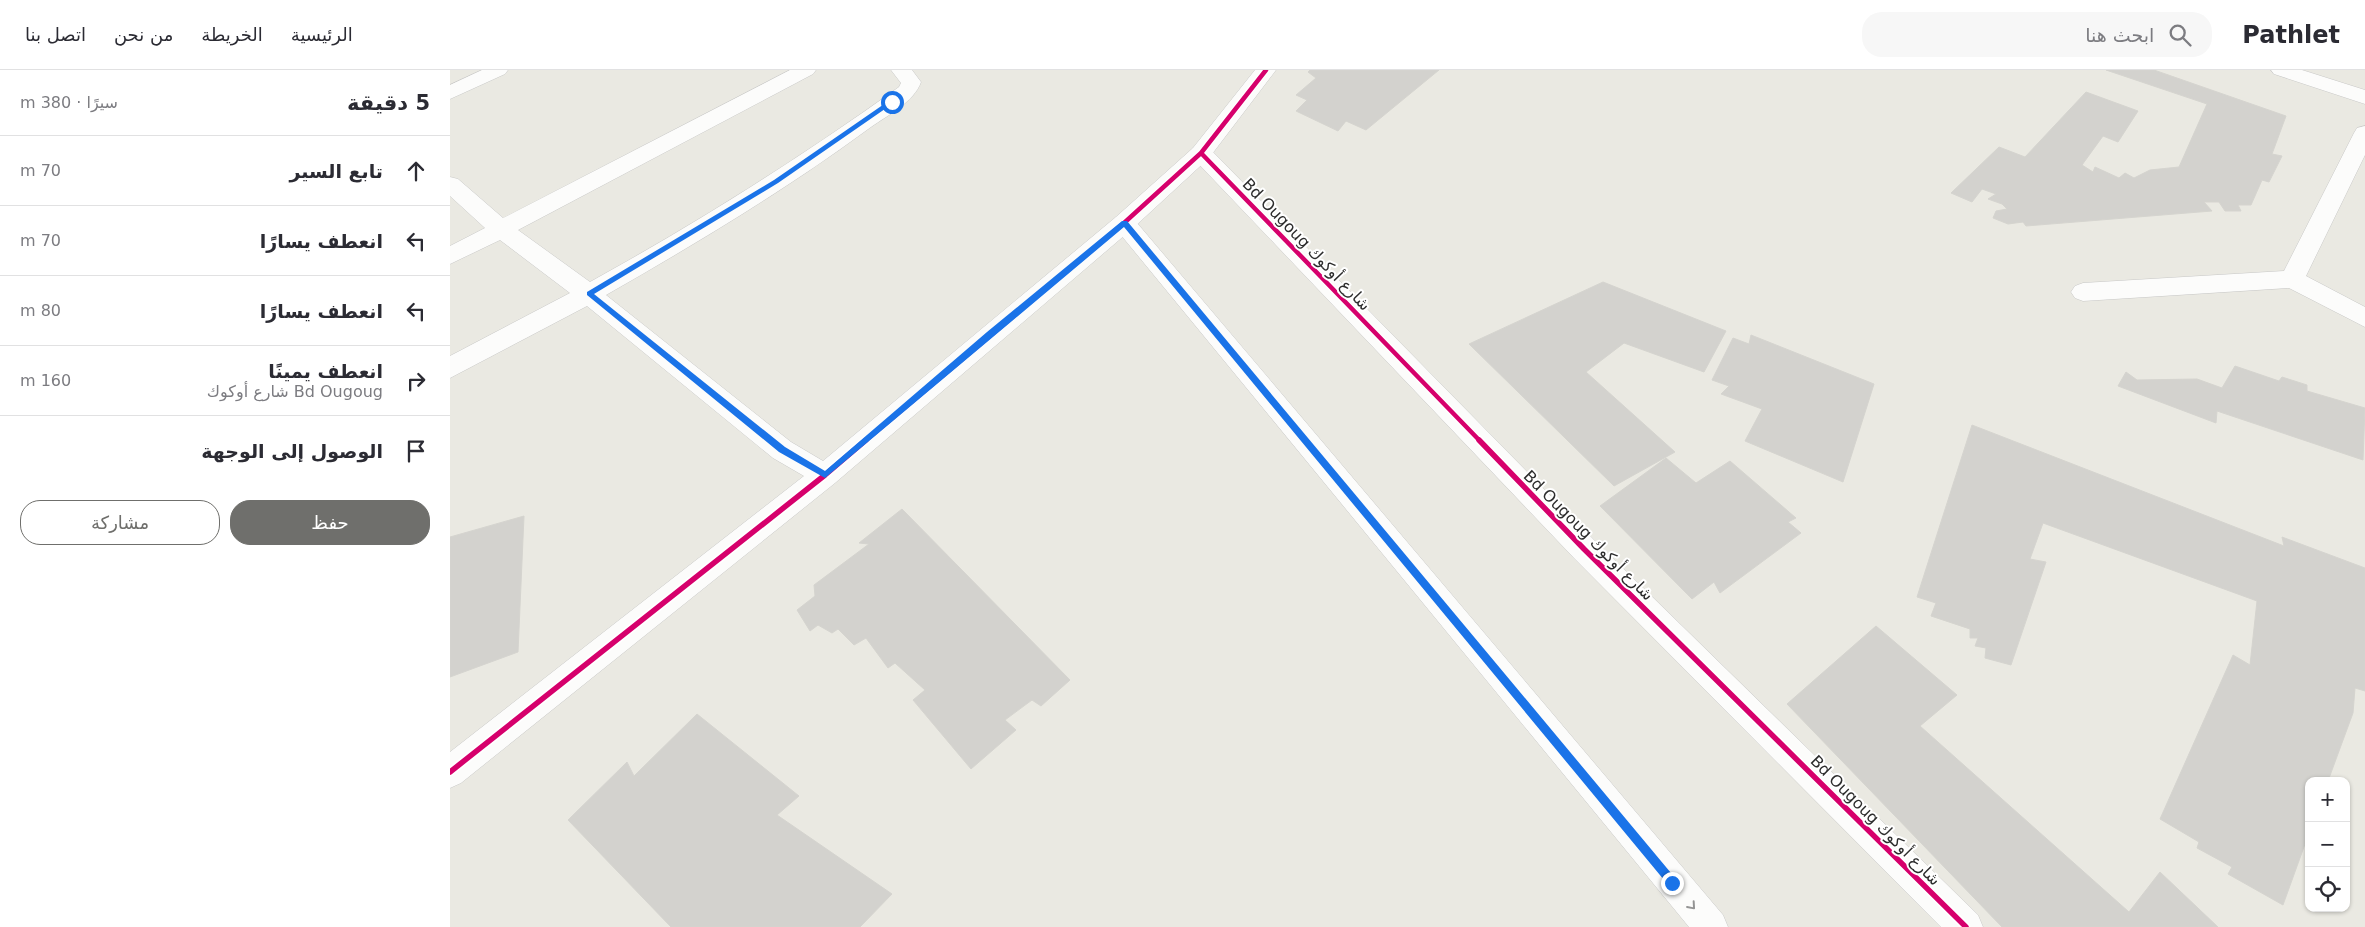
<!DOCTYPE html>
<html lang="ar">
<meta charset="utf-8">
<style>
body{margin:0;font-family:"DejaVu Sans",Vazirmatn,sans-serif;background:#f7f7f7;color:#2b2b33;direction:rtl}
.controls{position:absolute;right:15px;bottom:15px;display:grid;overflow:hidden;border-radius:10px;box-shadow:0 1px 4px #0004}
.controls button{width:45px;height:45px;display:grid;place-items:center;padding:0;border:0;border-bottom:1px solid #e1e1e2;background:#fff;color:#2b2b33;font:25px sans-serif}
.stop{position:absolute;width:15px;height:15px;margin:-11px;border:4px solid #1a73e8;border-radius:50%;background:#fff}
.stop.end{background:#1a73e8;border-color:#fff;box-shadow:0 1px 5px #0008}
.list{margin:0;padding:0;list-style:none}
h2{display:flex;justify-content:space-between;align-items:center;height:65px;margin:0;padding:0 20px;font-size:21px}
h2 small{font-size:16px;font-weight:400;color:#7c7c81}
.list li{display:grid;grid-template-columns:32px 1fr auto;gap:15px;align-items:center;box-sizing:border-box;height:70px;padding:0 20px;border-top:1px solid #e1e1e2}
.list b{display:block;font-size:19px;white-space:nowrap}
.list p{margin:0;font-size:16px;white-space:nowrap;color:#7c7c81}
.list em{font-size:16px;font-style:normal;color:#7c7c81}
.actions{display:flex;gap:10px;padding:15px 20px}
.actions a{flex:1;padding:11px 0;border:1px solid #6f6f6c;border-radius:20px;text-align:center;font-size:18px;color:#6f6f6c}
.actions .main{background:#6f6f6c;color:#fff}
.icon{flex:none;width:28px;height:28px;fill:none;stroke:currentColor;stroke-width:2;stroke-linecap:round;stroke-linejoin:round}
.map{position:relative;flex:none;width:1915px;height:857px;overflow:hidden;direction:ltr}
header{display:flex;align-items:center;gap:30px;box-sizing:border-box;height:70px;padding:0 25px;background:#fff;border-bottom:1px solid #e1e1e2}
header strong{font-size:24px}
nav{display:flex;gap:28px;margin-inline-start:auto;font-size:18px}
.search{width:350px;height:45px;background:#f7f7f7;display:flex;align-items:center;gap:12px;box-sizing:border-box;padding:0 18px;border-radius:20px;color:#7c7c81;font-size:19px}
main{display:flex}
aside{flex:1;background:#fff}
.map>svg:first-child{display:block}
</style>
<header>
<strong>Pathlet</strong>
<div class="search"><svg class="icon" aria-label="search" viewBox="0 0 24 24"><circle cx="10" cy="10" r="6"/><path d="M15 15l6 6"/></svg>ابحث هنا</div>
<nav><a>الرئيسية</a><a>الخريطة</a><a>من نحن</a><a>اتصل بنا</a></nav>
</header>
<main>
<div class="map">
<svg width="1915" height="857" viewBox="0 0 1915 857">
<rect width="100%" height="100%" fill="#eae9e2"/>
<path fill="#d3d2ce" stroke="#d5d4cf" d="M860,0H989L916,60L896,51L888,61L846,41L857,30L846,25L866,8L858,2Z
M1656,0H1704L1836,46L1822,84L1832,86L1819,112L1812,110L1801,135H1788L1791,141H1775L1769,132H1754L1762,141L1576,156L1573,152L1558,154L1543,148L1546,141L1557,139L1552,134L1538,129L1546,124L1532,119L1522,132L1501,123L1549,77L1575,87L1636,22L1688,41L1668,72L1653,66L1632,95L1643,102L1645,97L1669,108L1675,103L1684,108L1700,100L1729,97L1757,34Z
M1153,212L1276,261L1254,302L1174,273L1136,302L1225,382L1164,416L1019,274Z
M1301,265L1424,314L1393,412L1295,371L1312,339L1271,324L1279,316L1262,310L1283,268L1299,274Z
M1785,296L1829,311L1832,307L1857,315V321L1915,338L1913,390L1767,341L1766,353L1668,316L1676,302L1687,310L1747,309L1772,318Z
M1522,355L1834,476L1832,467L1915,498V621L1905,618L1903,643L1878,711H1859V763L1833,835L1778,804L1782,797L1747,778L1749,772L1710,749L1783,585L1800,595L1807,531L1593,453L1580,489L1596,492L1561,595L1535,588L1536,578L1525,576L1528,568H1520V559L1481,546L1486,533L1467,527Z
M1216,388L1246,413L1280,391L1346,448L1338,452L1351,463L1270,523L1264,512L1242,529L1150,436Z
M452,439L620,610L591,636L582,630L555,650L566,660L521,699L463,630L475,620L445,593L438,598L416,568L404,575L388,559L382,563L368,555L360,561L347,540L365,526L364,515L419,474L409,473Z
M74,446L68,582L0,607V467Z
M1426,556L1507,625L1470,656L1679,842L1710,802L1768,857H1552L1337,634Z
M247,644L349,726L327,745L442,824L410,857H221L118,750L177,692L184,706Z"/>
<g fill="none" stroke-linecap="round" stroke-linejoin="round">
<defs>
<path id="street" d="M32,0H58L55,4L0,29V15Z
M340,0H366L363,4L68,160L140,212C247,153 350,88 449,17L451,13L441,0H462L471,12C464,32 438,45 421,57C337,119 247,173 156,225L341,372L373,391L666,147L743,78L805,0H826L759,88L682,159L385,413L11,713L0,718V682L354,406L323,388L137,236L0,308V286L120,223L50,170L0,194V176L35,158L0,126V107L8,109L53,148Z
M1821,0H1852L1915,20V34L1824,4Z
M1915,56V85L1856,206L1915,237V257L1839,218L1633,231L1625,228L1621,222L1625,216L1633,213L1834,201L1904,63L1907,58Z"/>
<path id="secondary" d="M751,76L759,78L1144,470L1528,845L1533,857H1491L1124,488L743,88L740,83L743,78Z
M674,145L682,147L1273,845L1278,857H1239L666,159L663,153L666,147Z"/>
</defs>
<use href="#street" stroke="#c8c8c7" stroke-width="1"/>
<use href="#secondary" stroke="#c8c8c7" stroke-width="1"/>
<use href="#street" fill="#fcfcfb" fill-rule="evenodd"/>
<use href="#secondary" fill="#fcfcfb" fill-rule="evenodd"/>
<defs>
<path id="cycleway-far1" d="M751,83L1030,371
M415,371L674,153L751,83L816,0"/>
<path id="cycleway" d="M1029,370L1134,479L1516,857
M0,702L375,405L416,370"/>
</defs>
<use href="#cycleway-far1" stroke="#fff" stroke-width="7"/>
<use href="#cycleway" stroke="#fff" stroke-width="9"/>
<use href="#cycleway-far1" stroke="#d6006c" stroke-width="4.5"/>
<use href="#cycleway" stroke="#d6006c" stroke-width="5.5"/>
</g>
<defs><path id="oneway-chevron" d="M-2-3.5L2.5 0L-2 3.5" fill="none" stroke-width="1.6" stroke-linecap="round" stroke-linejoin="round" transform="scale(1.25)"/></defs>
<use stroke="#949494" href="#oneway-chevron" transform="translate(1242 836) rotate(49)"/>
<path fill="#1a73e8" d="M440,30L445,32L328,113L144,224L335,377L375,401L537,262L672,151H677L1226,809V816H1219L674,157L375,408L329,382L137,225V222L324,110Z"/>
<g text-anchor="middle" stroke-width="4" stroke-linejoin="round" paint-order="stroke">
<g font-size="16" fill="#2d2d2d" stroke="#fff">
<text transform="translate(857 174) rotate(46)" y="6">Bd Ougoug شارع أوكوك</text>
<text transform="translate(1139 465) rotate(45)" y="6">Bd Ougoug شارع أوكوك</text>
<text transform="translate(1426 750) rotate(45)" y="6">Bd Ougoug شارع أوكوك</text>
</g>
</g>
</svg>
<div class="controls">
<button>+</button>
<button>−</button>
<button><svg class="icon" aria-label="locate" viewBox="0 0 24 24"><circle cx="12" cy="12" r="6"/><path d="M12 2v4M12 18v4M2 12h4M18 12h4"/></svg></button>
</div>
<div class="stop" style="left:442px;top:32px"></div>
<div class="stop end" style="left:1222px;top:813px"></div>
</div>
<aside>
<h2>5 دقيقة<small>سيرًا · 380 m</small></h2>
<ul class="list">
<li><svg class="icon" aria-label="ahead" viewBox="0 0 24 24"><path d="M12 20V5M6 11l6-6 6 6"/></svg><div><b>تابع السير</b></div><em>70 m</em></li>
<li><svg class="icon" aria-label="left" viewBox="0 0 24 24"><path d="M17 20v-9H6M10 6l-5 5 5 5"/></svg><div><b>انعطف يسارًا</b></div><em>70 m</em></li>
<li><svg class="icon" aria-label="left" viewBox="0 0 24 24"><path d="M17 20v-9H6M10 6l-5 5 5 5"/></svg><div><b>انعطف يسارًا</b></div><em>80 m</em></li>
<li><svg class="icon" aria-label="right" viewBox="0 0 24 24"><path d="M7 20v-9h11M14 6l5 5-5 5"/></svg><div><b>انعطف يمينًا</b><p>Bd Ougoug شارع أوكوك</p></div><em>160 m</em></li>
<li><svg class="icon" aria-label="arrive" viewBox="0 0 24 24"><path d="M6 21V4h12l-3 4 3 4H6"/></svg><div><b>الوصول إلى الوجهة</b></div></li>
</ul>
<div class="actions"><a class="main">حفظ</a><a>مشاركة</a></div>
</aside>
</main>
